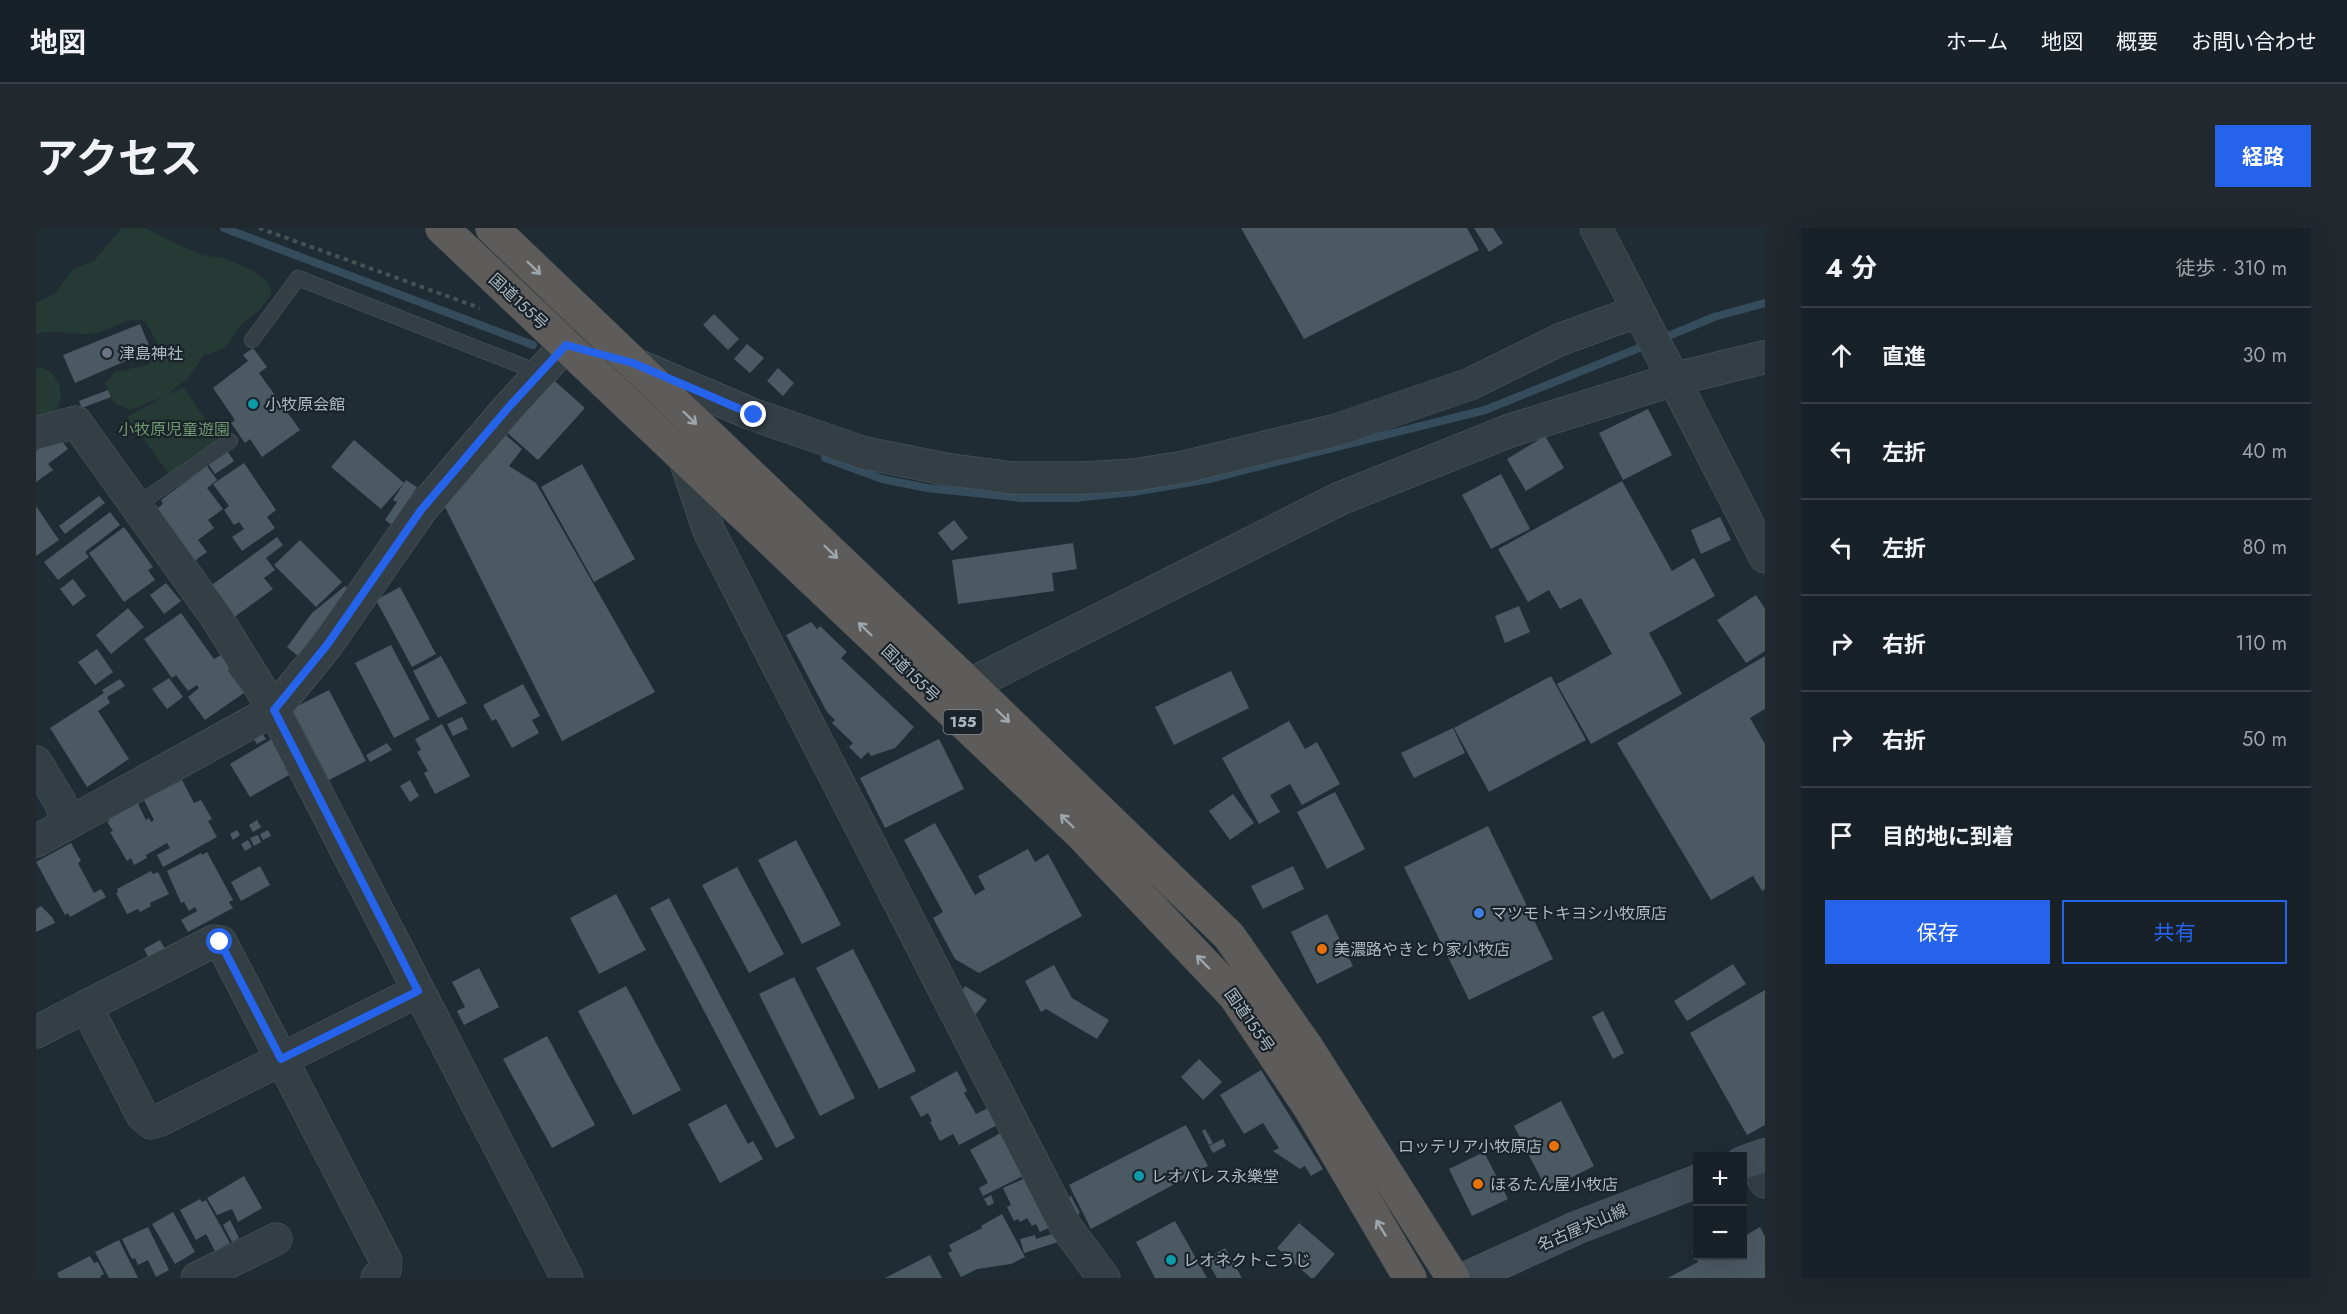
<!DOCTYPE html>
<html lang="ja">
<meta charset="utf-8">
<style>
body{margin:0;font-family:Jost,"Noto Sans JP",sans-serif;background:#21292f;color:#f1f3f6}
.controls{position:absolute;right:18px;bottom:18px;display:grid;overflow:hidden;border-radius:0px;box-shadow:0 6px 24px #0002}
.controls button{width:54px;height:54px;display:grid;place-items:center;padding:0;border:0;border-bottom:2px solid #363e44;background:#182127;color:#f1f3f6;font:30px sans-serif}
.stop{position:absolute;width:18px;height:18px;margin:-14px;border:4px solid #2563eb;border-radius:50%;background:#fff}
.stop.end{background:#2563eb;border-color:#fff;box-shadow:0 2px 6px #0008}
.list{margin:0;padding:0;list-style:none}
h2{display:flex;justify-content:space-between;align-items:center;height:78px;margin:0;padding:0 24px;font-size:26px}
h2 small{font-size:20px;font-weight:400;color:#9fa3a7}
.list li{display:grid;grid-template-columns:39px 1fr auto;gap:18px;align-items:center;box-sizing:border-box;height:96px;padding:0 24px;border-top:2px solid #363e44}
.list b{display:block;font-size:22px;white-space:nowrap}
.list em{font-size:20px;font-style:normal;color:#9fa3a7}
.actions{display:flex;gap:12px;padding:18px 24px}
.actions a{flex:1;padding:14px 0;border:2px solid #2563eb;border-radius:0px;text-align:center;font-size:21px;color:#2563eb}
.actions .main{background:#2563eb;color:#fff}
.icon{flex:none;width:33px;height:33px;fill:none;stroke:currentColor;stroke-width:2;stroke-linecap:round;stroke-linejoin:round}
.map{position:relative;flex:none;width:1729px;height:1050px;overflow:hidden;border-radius:0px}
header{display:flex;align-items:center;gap:36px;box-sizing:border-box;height:84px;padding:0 30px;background:#182127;border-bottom:2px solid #363e44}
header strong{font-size:28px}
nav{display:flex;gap:33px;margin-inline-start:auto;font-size:21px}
.intro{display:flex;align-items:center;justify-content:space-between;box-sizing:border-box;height:144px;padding:0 36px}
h1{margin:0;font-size:42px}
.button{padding:15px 27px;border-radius:0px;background:#2563eb;color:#fff;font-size:21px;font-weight:700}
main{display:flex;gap:36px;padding:0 36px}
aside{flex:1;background:#182127;border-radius:0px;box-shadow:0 6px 24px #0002}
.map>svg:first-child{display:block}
</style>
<header>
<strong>地図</strong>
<nav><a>ホーム</a><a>地図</a><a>概要</a><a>お問い合わせ</a></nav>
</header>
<div class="intro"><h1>アクセス</h1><a class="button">経路</a></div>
<main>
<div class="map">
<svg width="1729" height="1050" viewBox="0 0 1729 1050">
<rect width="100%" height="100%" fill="#202c34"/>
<path fill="#253935" d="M86,0H110L132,12L166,27L191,31L218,43L232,54L236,66L223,82L206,96L189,120L167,128L153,149L131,167L147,159L185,213L134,247L91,189L129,168L94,182L78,175L69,155L79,144L113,137L122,117L109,93C83,90 86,98 65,104C43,110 21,100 0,106V75L19,65L38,40L57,34Z
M0,139C21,139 33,169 18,184C13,188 5,191 0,194Z"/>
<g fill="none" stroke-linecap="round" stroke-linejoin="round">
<path stroke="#344c5b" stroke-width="8" d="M188,0L497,117
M1625,111L1678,89L1729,75
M789,230L846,251L891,260L986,270H1038L1098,264L1173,251L1449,182L1613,116"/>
</g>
<path fill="#4b5963" d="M1205,0H1431L1443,22L1268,111Z
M1438,0H1457L1467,15L1453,24Z
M678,86L703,111L692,122L667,97Z
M104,96L115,122L39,155L27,127Z
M711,116L728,130L714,145L698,131Z
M217,120L231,139L223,145L264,202L226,229L214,211L209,215L195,195L199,192L177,160L212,133L207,127Z
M742,140L758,155L747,168L731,153Z
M513,148L549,180L502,232L467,201Z
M72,162L75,169L46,180L43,173Z
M1612,181L1636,227L1587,252L1563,205Z
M466,204L486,221L473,238L500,255L619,464L526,513L408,277Z
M21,207L32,221L12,236L17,242L0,254V223Z
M1509,208L1528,240L1490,263L1471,231Z
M318,212L368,255L345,281L295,239Z
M192,224L198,233L179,246L173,237Z
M208,235L240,282L231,289L239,300L206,323L196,309L208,301L203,294L198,297L188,282L193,278L177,256Z
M546,236L599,331L558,354L505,259Z
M171,238L181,252L171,260L187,281L172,292L178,300L162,312L171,324L157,334L119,282L127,276L125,272Z
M1465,246L1494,301L1455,321L1426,267Z
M370,252L381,259L356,297L349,292L361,274L357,272Z
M1586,253L1636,343L1658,330L1679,368L1613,405L1646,466L1555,516L1521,456L1576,426L1545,370L1524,381L1513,362L1492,374L1462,321Z
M63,268L69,275L29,306L23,298Z
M0,278L23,312L0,328Z
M74,284L84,297L49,324L53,329L22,352L8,334Z
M1684,289L1695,312L1665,326L1655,302Z
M918,292L932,310L916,323L902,305Z
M88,299L117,339L112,342L119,352L88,374L53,325Z
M241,309L247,317L230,330L239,342L228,350L237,361L197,390L173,359Z
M264,312L306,354L280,379L238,337Z
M1037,315L1041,341L1016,345L1018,363L922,376L916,332Z
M37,351L50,368L37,378L24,361Z
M130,355L145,373L128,386L114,367Z
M309,358L312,361L262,428L251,419L276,385Z
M364,359L400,426L376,439L340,372Z
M1720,367L1729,381V423L1710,435L1681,392Z
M1483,378L1494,404L1469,415L1459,388Z
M92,380L108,399L75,426L60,407Z
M145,385L178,431L185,427L194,440L192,442L208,465L169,492L152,469L163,460L161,457L152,463L140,447L136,450L108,411Z
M775,394L781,401L784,398L811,424L805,430L878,499L859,520L835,528L832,524L825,531L813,519L817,515L796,495L799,492L791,484L750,407Z
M355,417L394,491L358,510L319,435Z
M61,421L77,444L59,457L42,434Z
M405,428L431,475L402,490L377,443Z
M1729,428V481L1714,490L1729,516V661L1726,663L1717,648L1675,672L1581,515Z
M1195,443L1213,480L1138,517L1119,479Z
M1515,448L1550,512L1453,564L1418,500Z
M133,450L147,469L131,481L116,461Z
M84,451L89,458L71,469L74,475L62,483L93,531L51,559L14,500L68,465L66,462Z
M487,456L504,488L496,492L503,505L476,520L460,491L456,493L447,477Z
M293,462L330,533L293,552L256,481Z
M426,489L432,501L417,508L411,496Z
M1253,493L1269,521L1281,514L1304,556L1266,577L1254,556L1234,567L1244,584L1223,596L1186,530Z
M406,496L434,548L399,566L388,545L392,543L381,524L385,522L379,511Z
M1417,500L1429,525L1378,550L1365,525Z
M226,505L230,511L221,516L217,510Z
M236,511L255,536L249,540L253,547L214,569L194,536Z
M903,511L928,561L849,600L824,550Z
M351,515L356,522L334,534L330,527Z
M146,552L158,575L165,572L176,591L172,593L181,609L127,639L121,627L134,620L131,615L110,627L111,630L98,637L95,630L91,633L74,604L77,603L71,594L74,592L73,590L101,574L110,592L113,590L115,594L118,592L108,572Z
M374,552L383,568L374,574L364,558Z
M1299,564L1329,621L1291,641L1261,584Z
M1197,566L1218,595L1194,612L1173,583Z
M221,592L225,599L217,604L213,597Z
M899,595L939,667L949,661L942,648L992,621L999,634L1012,626L1046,688L943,745L919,731L897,690L907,684L868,612Z
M1452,598L1517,731L1433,772L1368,639Z
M201,602L204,607L197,612L194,606Z
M232,602L235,608L227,612L224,606Z
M222,607L225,614L218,618L214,610Z
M212,612L216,619L209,623L205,616Z
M760,612L805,697L766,716L722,632Z
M35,615L45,633L42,635L58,665L65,661L70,669L34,689L32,685L29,687L0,634Z
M171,624L197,672L193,674L197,680L152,704L145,692L161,683L159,679L153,683L148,674L145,675L131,643L165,625L166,627Z
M224,638L234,657L205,673L195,654Z
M1257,638L1268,661L1227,681L1215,658Z
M701,639L748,726L713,745L666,657Z
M115,643L117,646L122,644L133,666L114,675L115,678L104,684L102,681L91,686L80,665L82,664L81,661Z
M580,666L610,722L563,746L534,690Z
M633,670L759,910L740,920L614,680Z
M5,678L16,689L19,695L0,704V681Z
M1291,686L1317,738L1281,756L1255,704Z
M124,712L129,721L113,730L108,721Z
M817,721L880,843L843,861L780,740Z
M1697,736L1710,756L1651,793L1638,773Z
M1018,737L1036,770L1073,792L1061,811L1010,781L1005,784L989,753Z
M443,740L463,779L428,797L421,783L429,779L416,754Z
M758,749L819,870L784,888L723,766Z
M590,758L645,862L597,887L542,783Z
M929,758L951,772L940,786L922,770Z
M1729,762V897L1711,907L1654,805Z
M1567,783L1588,825L1577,831L1556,789Z
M511,808L559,897L516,920L467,831Z
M1163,831L1186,854L1167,872L1145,849Z
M1225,842L1287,941L1275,948L1269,938L1264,941L1237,923L1243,920L1227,895L1208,906L1184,867Z
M921,843L931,863L928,865L940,886L954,879L963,896L923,917L917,906L904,913L894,894L896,893L892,885L885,889L874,869Z
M1525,873L1558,938L1511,962L1478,898Z
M690,876L712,916L717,913L727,931L684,955L652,896Z
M1150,897L1172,938L1055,1001L1033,957Z
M1169,901L1177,915L1173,917L1166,903Z
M970,902L993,945L947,968L943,960L952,955L934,922Z
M1187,911L1190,918L1177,925L1173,918Z
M1448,924L1472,971L1436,988L1413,941Z
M208,948L226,980L202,994L196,981L181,987L171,970Z
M994,948L1018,997L1004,1004L1000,996L996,998L991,990L984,994L982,991L978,993L971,979L975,977L967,960Z
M955,967L958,975L952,978L948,971Z
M1035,968L1044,985L1040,988L1031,970Z
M164,971L166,974L170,972L194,1015L179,1023L170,1006L160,1012L144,982Z
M137,984L159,1024L139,1036L116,996Z
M966,986L989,1029L975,1036L941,1041L925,1049L912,1025L916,1023L913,1017L946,1000L945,998Z
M194,992L203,1010L196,1014L187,997Z
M1139,993L1171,1050H1119L1100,1014Z
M1263,995L1299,1026L1278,1050H1275L1241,1020Z
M112,999L133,1042L120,1049L112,1032L102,1037L99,1030L96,1031L86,1011Z
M1724,999L1729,1009V1050H1632L1662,1034L1656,1023L1662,1020V1028H1707V1009Z
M1019,1005L1022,1014L988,1025L984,1011L999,1007L1000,1011Z
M83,1012L102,1050H73L59,1024Z
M1189,1020L1206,1050H1181L1170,1031Z
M894,1027L906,1050H849Z
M54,1028L58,1035L62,1034L68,1046L64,1048L65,1050H23L21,1045Z"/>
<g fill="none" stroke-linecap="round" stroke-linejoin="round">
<defs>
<path id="service" d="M216,112L262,50L504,145
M99,278L194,213"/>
<path id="minor" d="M1560,0L1729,329
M603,138L718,187L829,225L909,241L977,250H1046L1097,247L1148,239L1300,202L1434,156L1523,112L1602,83
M0,205L40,194L180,389L238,482L531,1050
M648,229L673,303L1030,999L1068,1050
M0,534L24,574L32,595
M0,613L238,482L291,417L385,282L471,181L530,117L555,124
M50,778L106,887L115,895L122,893L382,763
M0,804L178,713L185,714L350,1033L349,1042L341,1050
M1717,931L1729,954
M161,1050L240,1011"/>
<path id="tertiary" d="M934,457L1305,270L1473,203L1639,151L1729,129"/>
<path id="secondary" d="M1706,935L1729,927
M1431,1050L1540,1000L1662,953"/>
<path id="trunk" d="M406,0L1045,606L1199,768L1274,880L1374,1050
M456,0L934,457L1193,708L1272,821L1417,1050"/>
</defs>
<use href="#service" stroke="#505c63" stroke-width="16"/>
<use href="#minor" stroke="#505c63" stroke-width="33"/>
<use href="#tertiary" stroke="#505c63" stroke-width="34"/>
<use href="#secondary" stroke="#505c63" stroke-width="34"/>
<use href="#trunk" stroke="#3e494f" stroke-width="34"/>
<path stroke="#415452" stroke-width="4" stroke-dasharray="4.5 4.5" stroke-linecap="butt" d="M223,0L444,80"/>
<use href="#service" stroke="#333e45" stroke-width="15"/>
<use href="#minor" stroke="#333e45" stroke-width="32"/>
<use href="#tertiary" stroke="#333e45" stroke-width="33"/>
<use href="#secondary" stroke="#414e58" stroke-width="33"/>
<use href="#trunk" stroke="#5e5c5a" stroke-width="33"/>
</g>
<defs><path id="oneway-shaft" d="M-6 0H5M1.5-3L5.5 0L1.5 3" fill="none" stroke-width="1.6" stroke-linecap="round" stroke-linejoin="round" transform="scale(1.5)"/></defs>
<g stroke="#9da6ad">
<use href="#oneway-shaft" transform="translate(498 40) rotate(44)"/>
<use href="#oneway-shaft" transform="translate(654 190) rotate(44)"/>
<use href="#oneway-shaft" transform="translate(795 324) rotate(44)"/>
<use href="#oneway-shaft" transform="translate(829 401) rotate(-136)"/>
<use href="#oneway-shaft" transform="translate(967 488) rotate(44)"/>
<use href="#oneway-shaft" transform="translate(1031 593) rotate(-136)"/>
<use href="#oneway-shaft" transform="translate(1167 734) rotate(-134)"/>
<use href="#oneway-shaft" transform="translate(1345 1000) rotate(-121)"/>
</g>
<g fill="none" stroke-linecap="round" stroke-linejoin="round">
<path stroke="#2563eb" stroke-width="8" d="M184,714L245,831L382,763L238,482L291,417L385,282L471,181L530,117L597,135L718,187"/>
</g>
<circle fill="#6b7280" stroke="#192329" stroke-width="2" cx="71" cy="125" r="6"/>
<g fill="#0f9aa8" stroke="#192329" stroke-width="2">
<circle cx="217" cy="176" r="6"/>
<circle cx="1103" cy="948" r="6"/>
<circle cx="1135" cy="1032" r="6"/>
</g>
<circle fill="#3f7fe0" stroke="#192329" stroke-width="2" cx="1443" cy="685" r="6"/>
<g fill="#e8710a" stroke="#192329" stroke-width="2">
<circle cx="1286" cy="721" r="6"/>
<circle cx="1518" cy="918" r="6"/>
<circle cx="1442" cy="956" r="6"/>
</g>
<g text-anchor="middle" stroke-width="4.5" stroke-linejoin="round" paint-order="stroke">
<rect fill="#192329" stroke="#818c94" stroke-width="1.5" x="907.5" y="482" width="39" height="24" rx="4.5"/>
<g font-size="15" font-weight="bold" fill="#adb9c2">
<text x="927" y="499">155</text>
</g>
<g font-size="16" fill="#adb9c2" stroke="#192329">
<text transform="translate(483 73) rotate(43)" y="6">国道155号</text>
<text transform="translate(875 445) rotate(44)" y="6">国道155号</text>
<text transform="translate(1214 792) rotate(55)" y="6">国道155号</text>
<text transform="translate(1546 999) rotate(-23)" y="6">名古屋犬山線</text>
</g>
<g font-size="16" fill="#adb9c2" stroke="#192329" text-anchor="start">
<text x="83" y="131">津島神社</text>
<text x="229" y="182">小牧原会館</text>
<text x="1455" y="691">マツモトキヨシ小牧原店</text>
<text x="1298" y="727">美濃路やきとり家小牧店</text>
<text x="1506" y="924" text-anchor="end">ロッテリア小牧原店</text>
<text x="1115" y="954">レオパレス永樂堂</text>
<text x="1454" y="962">ほるたん屋小牧店</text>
<text x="1147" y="1038">レオネクトこうじ</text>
</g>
<g font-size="16" fill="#6e966f" stroke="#192329">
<text x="138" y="207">小牧原児童遊園</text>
</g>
</g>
</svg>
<div class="controls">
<button>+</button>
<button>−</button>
</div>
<div class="stop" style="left:184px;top:714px"></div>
<div class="stop end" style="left:718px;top:187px"></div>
</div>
<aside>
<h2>4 分<small>徒歩 · 310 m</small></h2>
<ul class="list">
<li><svg class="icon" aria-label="ahead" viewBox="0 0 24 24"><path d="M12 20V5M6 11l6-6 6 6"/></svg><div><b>直進</b></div><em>30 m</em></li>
<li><svg class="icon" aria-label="left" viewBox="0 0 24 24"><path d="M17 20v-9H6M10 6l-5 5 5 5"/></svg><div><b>左折</b></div><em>40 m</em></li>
<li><svg class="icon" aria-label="left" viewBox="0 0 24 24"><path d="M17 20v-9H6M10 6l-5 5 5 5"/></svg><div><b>左折</b></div><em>80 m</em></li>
<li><svg class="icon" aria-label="right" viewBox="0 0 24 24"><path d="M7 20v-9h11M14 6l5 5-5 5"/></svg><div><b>右折</b></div><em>110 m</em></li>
<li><svg class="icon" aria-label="right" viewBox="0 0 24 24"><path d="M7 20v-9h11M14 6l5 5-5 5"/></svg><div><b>右折</b></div><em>50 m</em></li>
<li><svg class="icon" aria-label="arrive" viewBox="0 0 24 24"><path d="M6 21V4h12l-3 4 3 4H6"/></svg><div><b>目的地に到着</b></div></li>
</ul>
<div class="actions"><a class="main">保存</a><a>共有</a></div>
</aside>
</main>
